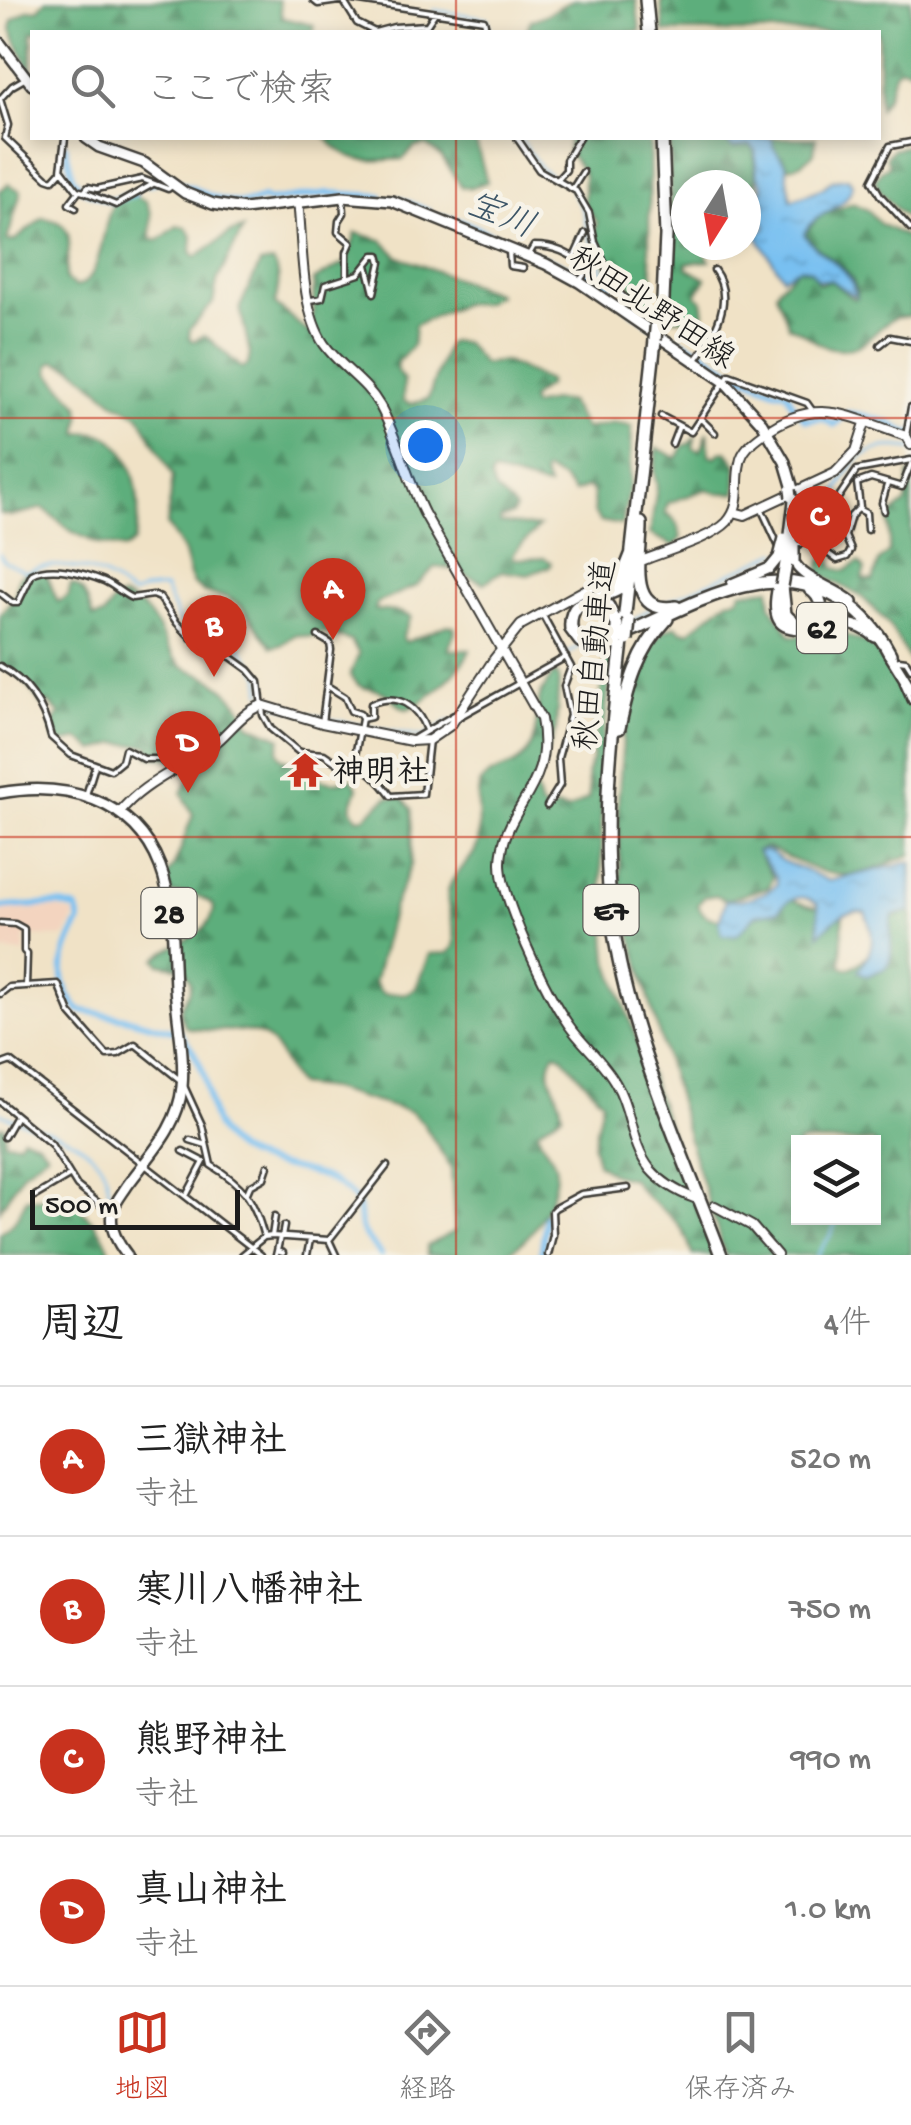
<!DOCTYPE html>
<html lang="ja">
<meta charset="utf-8">
<style>
body{margin:0;font-family:"Gochi Hand","Klee One",sans-serif;background:#f2f2f2;color:#222}
.controls{position:absolute;right:30px;bottom:30px;display:grid;overflow:hidden;border-radius:0px;box-shadow:0 5px 15px #0003}
.controls button{width:90px;height:90px;display:grid;place-items:center;padding:0;border:0;border-bottom:2px solid #e0e0e0;background:#fff;color:#222;font:50px sans-serif}
.compass{position:absolute;left:671px;top:170px;width:90px;height:90px;border-radius:50%;background:#fff;box-shadow:0 5px 15px #0003;rotate:191deg}
.scale{position:absolute;left:30px;bottom:25px;width:210px;box-sizing:border-box;padding-left:10px;border:5px solid #1c1c1c;border-top:0;font-size:28px;line-height:35px;white-space:nowrap;color:#1c1c1c;-webkit-text-stroke:8px #f7f3e8;paint-order:stroke}
.you{position:absolute;left:425px;top:445px;width:35px;height:35px;margin:-25px;border:8px solid #fff;border-radius:50%;background:#1a73e8;box-shadow:0 0 0 15px #1a73e833}
.badge{display:grid;place-items:center;width:65px;height:65px;border-radius:50%;background:#c8321e;color:#fff;font-size:32px;font-weight:700}
.pin{position:absolute;translate:-50% -82px;filter:drop-shadow(0 2px 5px #0008)}
.pin::after{content:'';position:absolute;top:52px;width:35px;height:30px;background:inherit;clip-path:polygon(0 0,100% 0,50% 100%)}
.list{margin:0;padding:0;list-style:none}
h2{display:flex;justify-content:space-between;align-items:center;height:130px;margin:0;padding:0 40px;font-size:42px}
h2 small{font-size:32px;font-weight:400;color:#767676}
.list li{display:grid;grid-template-columns:65px 1fr auto;gap:30px;align-items:center;box-sizing:border-box;height:150px;padding:0 40px;border-top:2px solid #e0e0e0}
.list b{display:block;font-size:38px;white-space:nowrap}
.list p{margin:0;font-size:32px;white-space:nowrap;color:#767676}
.list em{font-size:32px;font-style:normal;color:#767676}
.icon{flex:none;width:55px;height:55px;fill:none;stroke:currentColor;stroke-width:2;stroke-linecap:round;stroke-linejoin:round}
.map{position:relative;flex:none;width:911px;height:1255px;overflow:hidden}
.search{position:absolute;background:#fff;box-shadow:0 5px 15px #0003;left:30px;right:30px;top:30px;height:110px;display:flex;align-items:center;gap:25px;box-sizing:border-box;padding:0 35px;border-radius:0px;color:#767676;font-size:38px}
.sheet{height:730px;background:#fff}
nav{display:flex;justify-content:space-around;align-items:center;box-sizing:border-box;height:140px;border-top:2px solid #e0e0e0;background:#fff;font-size:28px;color:#767676}
nav a{display:grid;justify-items:center;gap:5px}
nav .on{color:#c8321e}
.map>svg:first-child{display:block}
</style>
<div class="map">
<svg width="911" height="1255" viewBox="0 0 911 1255">
<defs>
<pattern id="forest-firs" width="22" height="20" patternUnits="userSpaceOnUse" patternTransform="scale(2.5)"><rect width="22" height="20" fill="#5dae7b"/><path d="M5 1l3.5 6h-7zM16 11l3.5 6h-7z" fill="#4c8d64"/></pattern>
<pattern id="water-ripples" width="26" height="14" patternUnits="userSpaceOnUse" patternTransform="scale(2.5)"><rect width="26" height="14" fill="#78c0f1"/><path d="M2 4q2-2 4 0t4 0M15 11q2-2 4 0t4 0" fill="none" stroke="#67a4ce"/></pattern>
</defs>
<rect width="100%" height="100%" fill="#f7f3e8"/>
<filter id="ink" filterUnits="userSpaceOnUse"><feTurbulence type="fractalNoise" baseFrequency=".01" numOctaves="2"/><feDisplacementMap in="SourceGraphic" scale="20" xChannelSelector="R" yChannelSelector="G"/><feConvolveMatrix kernelMatrix="1 2 1 2 8 2 1 2 1" color-interpolation-filters="sRGB"/></filter>
<filter id="wash" filterUnits="userSpaceOnUse"><feTurbulence type="fractalNoise" baseFrequency=".0048" numOctaves="4" result="noise"/><feDisplacementMap in="SourceGraphic" scale="40" xChannelSelector="R" yChannelSelector="G"/><feGaussianBlur stdDeviation="2.25" result="paint"/><feColorMatrix in="noise" values="0 0 0 0 0 0 0 0 0 0 0 0 0 0 0 0 0 1.4 0 .05"/><feComposite in="paint" operator="in"/></filter>
<g filter="url(#wash)">
<rect width="100%" height="100%" fill="#f0e2c6"/>
<path fill="#f3d4bf" d="M56,907L76,914L65,937L24,936V953L0,951V910Z"/>
<path fill="url(#forest-firs)" stroke="#3c654c" stroke-width="2.5" fill-rule="evenodd" d="M46,0H279L282,18L313,25L314,32H32V74L11,30L12,20L28,10L39,9Z
M574,0H636L640,32H526L531,20C547,17 558,6 574,0Z
M661,0H911V70L902,67L895,71L887,96L879,108L878,32H664Z
M326,138H472L477,146L487,182L470,188L462,187L441,156L426,145L415,147L403,159C367,161 351,165 326,138Z
M568,138H650L649,253L653,274L648,312L637,306L640,298L626,278L611,279L604,253L594,239L597,222L584,204V174L568,151Z
M670,138H816L814,153L801,164L784,169L757,140C748,167 764,195 757,222C755,230 749,236 746,244V185H686V245H700L710,261L686,263L687,268L706,279L696,295L702,300L704,313L695,319L666,318L670,260Z
M911,145V224L881,193L875,180L881,171L889,166L886,156L893,149Z
M8,184L21,191L7,241H14L43,218C84,223 64,255 66,280L76,287C106,279 99,220 117,198L135,196L146,201L151,213V239L159,240L177,226L186,227L192,236L191,252L196,257L230,233L243,229L217,281L213,303L190,329L189,338L193,341L204,336L208,338L242,368L248,365L250,354L240,307L260,264L273,262C282,275 278,289 275,304L309,333L314,311L313,281L347,261L356,233L382,240L399,257L498,294L484,303L462,304L415,325L413,345L398,362L396,369L404,381L403,401L411,404L428,399L447,344L452,341L466,344L483,364L503,361L548,381V385L530,399L532,406L555,400L569,402L585,429L614,423L632,426L630,487L622,525L600,521L594,513L593,492L587,487L574,493L563,480L546,471L543,473L548,487C530,484 512,476 493,473L490,477L495,490L515,508L512,515L500,519V523L539,527L514,553L513,559L544,558L551,562V566L528,575L502,571L484,583L452,569L435,567L416,586L377,603L375,610L399,612L411,617L402,638L406,642L448,625L454,627L455,632L448,650H470C463,668 425,705 406,709C396,705 394,699 386,694C370,684 362,695 350,675L359,654L351,641L325,632L312,637L295,635L281,645L272,647L241,606L226,597L204,593L192,583L183,550L167,525L173,476L139,415L117,404L75,369L55,361L50,364L49,372L79,405L81,414L78,434C134,421 146,503 134,542L125,549L98,544L71,531L43,508L11,516L0,514V191Z
M852,203L868,210L880,224L911,239V316C909,317 897,317 895,318C873,327 867,355 832,348C816,346 805,331 789,326L776,293L779,286C787,280 791,275 799,268L812,271L818,284L831,281L853,299L857,298C858,264 817,257 805,233L820,216Z
M708,432L709,455L717,457L720,452L727,451L737,464L736,493H716L707,489L668,503L665,512C678,521 678,523 681,539L674,546L650,534L657,487L654,472L657,448L677,458L684,445L689,444L695,437L693,448L701,451Z
M909,474H911V663L888,623L862,597L820,574V563L829,554L834,568L845,571L859,562L865,569L862,579L873,581L879,561L889,552V516L906,503Z
M28,571L46,574L58,602L68,596L71,584C87,588 88,605 93,618L103,616L114,600L122,597C163,609 157,645 181,665C188,671 196,671 203,675C222,684 243,704 249,724L281,738L278,752L281,757C306,767 322,791 351,778L358,788L351,807L357,818L365,817L388,797L402,798L412,809L411,865L393,908L374,983L383,994L406,993L416,988L429,954L448,953L454,947C458,928 445,912 448,893C451,872 471,865 477,846C483,826 474,804 480,783C493,767 514,770 526,754C538,738 536,718 539,700C541,691 549,681 554,672L559,677L556,730L534,783L541,807L551,810L556,807L568,810L589,798L587,772L592,760L605,661L613,649L601,762L602,885L608,959L714,1255H692C681,1209 655,1214 632,1179L612,1174L597,1163L593,1146L602,1101L561,1055L555,1053C539,1075 562,1092 562,1114L538,1130C539,1146 556,1155 556,1171C556,1201 529,1250 497,1255C475,1255 449,1255 427,1255V1246L455,1231L451,1168L423,1123L411,1112L330,1089L298,1085C285,1072 281,1049 266,1038C246,1025 210,1035 186,1027C166,1000 208,995 182,968L160,964L156,959C175,941 213,935 214,907C204,894 187,893 171,894L167,876C182,856 183,836 193,815L182,793L190,777L172,759L149,756L151,746L117,743L95,751L79,739L63,743L55,739L52,728L59,713L48,702L42,705L23,679L0,665V614L15,596L19,577Z
M770,588L771,606L791,636L842,634L865,642L879,653L911,703V855C895,860 881,868 865,872C830,883 797,861 766,847L757,851L773,877L769,887L726,900L716,895L704,897L698,905C703,916 709,919 721,919L790,898C812,911 820,904 843,913L841,966L846,969C882,959 879,912 911,904V1255H725L691,1147L621,899L618,803L623,739L642,657L663,631L676,626L682,631L689,632L728,600L739,598L741,592ZM798,1142H874V1218H798Z
M0,1127H5V1142L18,1143L23,1137L38,1142L47,1153L23,1172L0,1210Z
M58,1194C80,1205 106,1230 111,1255H0V1233L14,1222L27,1198L42,1199Z"/>
<path fill="url(#water-ripples)" stroke="#4a6e86" stroke-width="2.5" d="M721,138H772L774,148L786,164L791,200L823,188L832,180L848,178L853,184C845,214 815,209 804,234C819,259 851,263 856,297L831,280H818L811,270L801,267L783,277L756,235L766,227L761,216L765,202L759,197L763,188L757,175L755,150L750,145L733,148Z
M765,850C776,853 777,860 787,863C802,869 815,873 829,881L911,862V911L893,916C886,935 897,951 886,968L867,976L858,971C874,950 876,938 865,912C843,909 833,921 819,935L818,905C805,892 788,897 778,911L756,915L737,935H722L719,921L726,900C741,902 767,895 777,884L776,877L757,851Z"/>
<g fill="none" stroke-linecap="round" stroke-linejoin="round">
<path stroke="#78c0f1" stroke-width="2.5" d="M434,10L487,18L490,32
M520,138L541,169L550,175
M572,191L584,212L588,235L609,287
M793,543C799,539 807,535 813,530C848,492 841,437 911,449
M0,554L4,561L26,572C47,560 91,567 113,581C120,586 124,591 133,595L143,590L165,588L179,622L191,633L238,644L260,674L262,693
M666,602L778,552
M632,622L650,609
M595,638L611,631
M565,655L580,646
M262,700L326,719L423,737L449,721
M0,1113C48,1135 115,1137 109,1206
M817,1255L832,1233L837,1218"/>
<path stroke="#78c0f1" stroke-width="6" d="M1,40L32,79
M65,145L73,178L82,189L110,201L135,194
M149,184C181,166 217,219 263,198L268,201L329,193L381,196
M398,199L429,211
M440,217L464,222L535,255L587,274L591,280L609,287L613,295L664,333L700,350L735,373L777,391L787,392L794,407L806,420L823,418L834,425L847,413C861,414 876,418 889,423C898,426 901,432 911,434
M0,907L59,904L77,909L80,921C63,952 52,980 79,1010L125,1018L179,1032C188,1043 198,1058 203,1072C210,1095 208,1118 224,1138C255,1174 311,1161 345,1190C365,1206 356,1212 362,1231C365,1239 376,1247 381,1255
M541,1255L546,1217"/>
</g>
</g>
<g filter="url(#ink)">
<g fill="none" stroke-linecap="round" stroke-linejoin="round">
<defs>
<path id="street" d="M313,0L318,4L346,0
M353,0L484,20L487,32
M344,2L357,23L375,32L394,27L427,25L435,13
M0,99L8,125L5,138L47,178L53,180L62,170L77,190L84,192L88,187L97,189L142,179L168,189L173,185
M0,99L12,86L26,78
M517,138L539,170L576,191L589,213L595,242L604,262
M911,142L890,146L872,181L880,195L911,229
M61,170L65,138
M557,180L566,170V160L579,138
M573,188L583,172
M87,193L116,205L153,184
M76,208L69,204L79,191
M509,252L510,266L523,268
M575,255L585,233
M528,256L534,246C558,246 570,255 589,267L599,263
M604,263L612,286L626,299L619,309
M347,278L359,274L374,255H379L381,262L374,293L367,265
M579,282L589,267
M311,300L322,298L325,285L347,278V252L351,243L338,232L339,221L344,213L343,197
M880,345L890,337L911,341
M696,360C714,335 736,299 714,270
M661,416L691,432L729,375L807,403L812,410
M701,419L715,433
M906,436L911,407
M672,444L679,426
M761,508L780,549
M860,510L866,513L867,530
M884,511L882,503L887,485
M807,538L837,560L847,557L851,550L845,536L851,516L860,507L857,483L871,478L902,487L911,464
M795,548L813,535L857,470L911,460
M0,593L13,603H18L32,574C51,564 84,573 104,581C114,585 122,594 132,598L153,595L160,598L177,623L200,647L231,657L249,670L259,682L263,715L271,729L299,752L324,754L343,767L354,761C370,770 381,782 391,796L423,794L429,740
M542,614L571,667L564,686L570,715L558,758L560,785L547,806
M318,636L330,643L331,650L322,723
M899,660L906,661L911,669
M0,666C29,682 44,707 51,737L71,755L111,770L122,761L125,749L144,759H160L173,771
M903,683L911,701
M329,687L345,697L351,711L360,714L362,719L371,717V704C397,692 417,705 426,730
M457,718L566,657
M415,738L454,715
M354,761L362,719
M86,795L95,766
M0,923L15,924L24,929V951L27,954L26,986
M0,994L9,987L58,984L70,1013L107,1055L118,1054L135,1044L180,1080
M0,1065L11,1061L261,1255
M185,1088L202,1125L211,1165C243,1185 254,1198 264,1237
M0,1102L51,1144L77,1186L111,1213
M4,1137L16,1116
M190,1140L206,1145
M183,1151L204,1162L186,1196
M247,1193L250,1186L264,1178L268,1166
M35,1196L69,1176
M272,1236L275,1216
M282,1237L284,1226
M329,1240L387,1166
M277,1251L280,1237
M242,1255L264,1237L272,1236L329,1240L336,1255
M276,1255L277,1251L283,1253
M307,1255L310,1240
M548,1255L553,1235L552,1211L555,1208L581,1194L628,1188"/>
<path id="secondary" d="M298,201C303,243 300,309 324,344C340,367 366,381 380,406C398,439 407,479 424,513L541,719C555,790 503,805 501,862C500,898 547,994 568,1024C582,1045 604,1061 616,1084C632,1110 630,1144 650,1169C662,1183 678,1192 694,1198
M734,512L745,515L835,473L856,451L865,423
M644,560C666,551 712,538 727,522C743,504 735,484 740,463C742,450 752,442 763,434C818,394 848,417 906,436L911,445
M119,813C144,780 188,767 220,739C233,727 245,711 262,705L322,723L411,741L429,740L451,725L494,659L521,625L621,570
M715,1206L752,1226L777,1255"/>
<path id="primary" d="M0,43L32,85
M86,138L99,147L144,163L185,193L213,204L244,209L343,197L392,201L546,264L579,282L725,382L762,423L785,462L793,489
M794,562C804,581 835,587 852,602
M732,584L770,568
M778,586C763,651 816,622 846,624C858,625 866,629 875,637
M888,652L911,689
M0,793C64,781 134,799 160,866C174,902 173,948 175,987C177,1019 185,1055 182,1087C178,1128 150,1154 127,1186C122,1194 114,1203 112,1213C109,1227 118,1244 127,1255"/>
<path id="highway" d="M646,0L649,32
M662,138L666,235L662,321
M641,523C642,554 624,615 676,607
M791,535L795,501
M631,555L617,590C596,601 568,596 571,629L580,641L598,644C672,620 753,555 831,594C857,607 877,629 890,654
M782,586L785,614C794,626 805,628 817,618C823,607 821,596 810,589
M590,601L608,606L617,625
M624,622L655,340
M622,642C612,728 602,813 610,900C621,1023 678,1140 721,1255
M619,728C628,686 637,651 667,619"/>
</defs>
<use href="#street" stroke="#3c3a36" stroke-width="9"/>
<use href="#secondary" stroke="#3c3a36" stroke-width="12"/>
<use href="#primary" stroke="#3c3a36" stroke-width="14"/>
<use href="#highway" stroke="#3c3a36" stroke-width="16"/>
<use href="#street" stroke="#fff" stroke-width="4"/>
<use href="#secondary" stroke="#fff" stroke-width="8"/>
<use href="#primary" stroke="#fff" stroke-width="9"/>
<use href="#highway" stroke="#fff" stroke-width="11"/>
<defs>
<path id="street-bridge" d="M599,263L604,262"/>
<path id="primary-bridge" d="M790,490L791,497
M794,562V545
M770,568L779,557L784,538"/>
<path id="highway-bridge" d="M655,340L657,319
M782,586L791,535
M617,625V644
M627,640L629,620"/>
</defs>
<use href="#street-bridge" stroke="#3c3a36" stroke-width="9" stroke-linecap="butt"/>
<use href="#primary-bridge" stroke="#3c3a36" stroke-width="14" stroke-linecap="butt"/>
<use href="#highway-bridge" stroke="#3c3a36" stroke-width="16" stroke-linecap="butt"/>
<use href="#street-bridge" stroke="#fff" stroke-width="4"/>
<use href="#primary-bridge" stroke="#fff" stroke-width="9"/>
<use href="#highway-bridge" stroke="#fff" stroke-width="11"/>
</g>
</g>
<path fill="none" stroke="#c8321e" stroke-width="2.5" stroke-opacity="0.55" d="M456,0V32M456,138V1255M0,418H911M0,837H911"/>
<defs>
<symbol id="temple-bare" viewBox="-9 -9 18 18"><path d="M0-6L5-2H3V0L6.5 2.5H4V6H1.5V3h-3V6H-4V2.5H-6.5L-3 0V-2H-5Z" fill="#c8321e" stroke="#f7f3e8" stroke-width="2.5" paint-order="stroke"/></symbol>
</defs>
<g fill-rule="evenodd">
<use href="#temple-bare" x="280" y="745" width="50" height="50"/>
</g>
<g text-anchor="middle" stroke-width="9" stroke-linejoin="round" paint-order="stroke">
<g fill="#f7f3e8" stroke="#5e5c59" stroke-width="2.5">
<rect x="797" y="603" width="50" height="50" rx="8"/>
<rect x="583.5" y="885" width="55" height="50" rx="8"/>
<rect x="141.5" y="888" width="55" height="50" rx="8"/>
</g>
<g font-size="30" font-weight="bold" fill="#1c1c1c">
<text x="822" y="638">62</text>
<text x="611" y="920">E7</text>
<text x="169" y="923">28</text>
</g>
<g font-size="32" fill="#1c1c1c" stroke="#f7f3e8">
<text transform="translate(653 306) rotate(34)" y="11">秋田北野田線</text>
<text transform="translate(593 655) rotate(-84)" y="11">秋田自動車道</text>
</g>
<g font-size="32" font-weight="bold" fill="#1c1c1c" stroke="#f7f3e8" text-anchor="start">
<text x="333" y="781">神明社</text>
</g>
<g font-size="35" font-style="italic" fill="#3c5567" stroke="#f7f3e8">
<text transform="translate(502 213) rotate(22)" y="12">宝川</text>
</g>
</g>
</svg>
<div class="controls">
<button><svg class="icon" aria-label="layers" viewBox="0 0 24 24"><path d="M12 4l9 5-9 5-9-5zM3 14l9 5 9-5"/></svg></button>
</div>
<svg class="compass" viewBox="-18 -18 36 36"><path d="M0-13l5 13h-10z" fill="#e53935"/><path d="M0 13l5-13h-10z" fill="#767676"/></svg>
<div class="scale">500 m</div>
<div class="you"></div>
<div class="pin badge" style="left:333px;top:640px">A</div>
<div class="pin badge" style="left:214px;top:677px">B</div>
<div class="pin badge" style="left:819px;top:568px">C</div>
<div class="pin badge" style="left:188px;top:793px">D</div>
<div class="search"><svg class="icon" aria-label="search" viewBox="0 0 24 24"><circle cx="10" cy="10" r="6"/><path d="M15 15l6 6"/></svg>ここで検索</div>
</div>
<section class="sheet">
<h2>周辺<small>4件</small></h2>
<ul class="list">
<li><span class="badge">A</span><div><b>三獄神社</b><p>寺社</p></div><em>520 m</em></li>
<li><span class="badge">B</span><div><b>寒川八幡神社</b><p>寺社</p></div><em>750 m</em></li>
<li><span class="badge">C</span><div><b>熊野神社</b><p>寺社</p></div><em>990 m</em></li>
<li><span class="badge">D</span><div><b>真山神社</b><p>寺社</p></div><em>1.0 km</em></li>
</ul>
</section>
<nav>
<a class="on"><svg class="icon" aria-label="map" viewBox="0 0 24 24"><path d="M3 6l6-2 6 2 6-2v14l-6 2-6-2-6 2zM9 4v14M15 6v14"/></svg>地図</a>
<a><svg class="icon" aria-label="directions" viewBox="0 0 24 24"><path d="M12 3l9 9-9 9-9-9zM9 14v-3h6M13 9l2 2-2 2"/></svg>経路</a>
<a><svg class="icon" aria-label="saved" viewBox="0 0 24 24"><path d="M7 4h10v16l-5-4-5 4z"/></svg>保存済み</a>
</nav>
